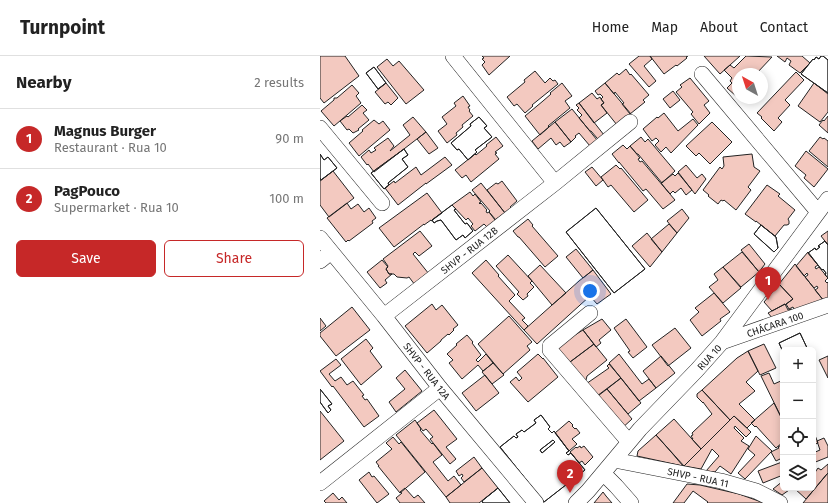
<!DOCTYPE html>
<meta charset="utf-8">
<style>
body{margin:0;font-family:"Fira Sans",sans-serif;background:#f2f2f2;color:#222}
.controls{position:absolute;right:12px;bottom:12px;display:grid;overflow:hidden;border-radius:6px;box-shadow:0 2px 10px #0003}
.controls button{width:36px;height:36px;display:grid;place-items:center;padding:0;border:0;border-bottom:1px solid #e0e0e0;background:#fff;color:#222;font:20px sans-serif}
.compass{position:absolute;left:412px;top:12px;width:36px;height:36px;border-radius:50%;background:#fff;box-shadow:0 2px 10px #0003;rotate:321deg}
.you{position:absolute;left:270px;top:235px;width:14px;height:14px;margin:-10px;border:3px solid #fff;border-radius:50%;background:#1a73e8;box-shadow:0 0 0 6px #1a73e833}
.badge{display:grid;place-items:center;width:26px;height:26px;border-radius:50%;background:#c62828;color:#fff;font-size:13px;font-weight:700}
.pin{position:absolute;translate:-50% -33px;filter:drop-shadow(0 1px 2px #0008)}
.pin::after{content:'';position:absolute;top:21px;width:14px;height:12px;background:inherit;clip-path:polygon(0 0,100% 0,50% 100%)}
.list{margin:0;padding:0;list-style:none}
h2{display:flex;justify-content:space-between;align-items:center;height:52px;margin:0;padding:0 16px;font-size:17px}
h2 small{font-size:13px;font-weight:400;color:#767676}
.list li{display:grid;grid-template-columns:26px 1fr auto;gap:12px;align-items:center;box-sizing:border-box;height:60px;padding:0 16px;border-top:1px solid #e0e0e0}
.list b{display:block;font-size:15px;white-space:nowrap}
.list p{margin:0;font-size:13px;white-space:nowrap;color:#767676}
.list em{font-size:13px;font-style:normal;color:#767676}
.actions{display:flex;gap:8px;padding:12px 16px}
.actions a{flex:1;padding:9px 0;border:1px solid #c62828;border-radius:6px;text-align:center;font-size:14px;color:#c62828}
.actions .main{background:#c62828;color:#fff}
.icon{flex:none;width:22px;height:22px;fill:none;stroke:currentColor;stroke-width:2;stroke-linecap:round;stroke-linejoin:round}
.map{position:relative;flex:none;width:508px;height:447px;overflow:hidden}
header{display:flex;align-items:center;gap:24px;box-sizing:border-box;height:56px;padding:0 20px;background:#fff;border-bottom:1px solid #e0e0e0}
header strong{font-size:19px}
nav{display:flex;gap:22px;margin-inline-start:auto;font-size:14px}
main{display:flex}
aside{flex:1;background:#fff}
.map>svg:first-child{display:block}
</style>
<header>
<strong>Turnpoint</strong>
<nav><a>Home</a><a>Map</a><a>About</a><a>Contact</a></nav>
</header>
<main>
<aside>
<h2>Nearby<small>2 results</small></h2>
<ul class="list">
<li><span class="badge">1</span><div><b>Magnus Burger</b><p>Restaurant · Rua 10</p></div><em>90 m</em></li>
<li><span class="badge">2</span><div><b>PagPouco</b><p>Supermarket · Rua 10</p></div><em>100 m</em></li>
</ul>
<div class="actions"><a class="main">Save</a><a>Share</a></div>
</aside>
<div class="map">
<svg width="508" height="447" viewBox="0 0 508 447">
<rect width="100%" height="100%" fill="#fff"/>
<path fill="#f3c9c0" stroke="#222" fill-rule="evenodd" d="M0,0H25L39,20L4,47L0,42Z
M162,0H190L169,19L162,9L165,6L162,3L164,2Z
M319,0H330L332,3L324,10L336,25L329,31L309,8Z
M330,0H368L366,1L367,2L357,10L356,9L344,18Z
M384,0H420L400,18Z
M426,0L452,1L436,18H418V38L416,40L407,32L412,27L410,25L412,22L404,14L410,9L414,12Z
M457,0H482L490,7L480,17L469,9L471,5L467,2L465,6Z
M501,0H503L508,4V37L481,18L493,3L494,4L496,1L499,3Z
M501,0H503L508,4V37L481,18L493,3L494,4L496,1L499,3Z
M67,3L73,10L79,5L104,34L86,48L57,11Z
M54,11L66,27L58,33L46,17Z
M54,11L66,27L58,33L46,17Z
M306,13L310,19L311,18L329,39L323,44L325,46L310,58L302,48L304,47L295,36L294,38L285,27L297,17L299,19Z
M215,15L225,27L230,22L233,25L235,24L238,28L212,49L213,50L205,57L197,48L194,50L187,41L205,26L204,24Z
M476,16L484,24L465,44L470,49L458,62L462,66L454,75L441,62L442,61L437,57Z
M370,22L389,45L384,49L390,57L379,68L371,58L373,56L356,36L362,31L360,29Z
M66,27L78,42L71,49L68,46L65,48L55,36Z
M242,27L252,40L245,45L250,52L228,70L229,71L220,79L205,60L223,45L231,38L230,37Z
M285,27L311,58L297,69L281,49L284,47L281,43L283,41L280,38L278,39L275,35Z
M494,27L508,38V56L500,66L478,50Z
M32,29L39,37L36,40L41,47L14,70L1,55L14,44V42H17Z
M353,35L360,44L350,52L343,43Z
M272,37L277,43L280,41L281,43L284,47L281,49L287,57L274,67L259,47Z
M143,40L150,50L148,51L150,54L149,55L153,60L142,69L143,71L136,77L137,79L127,87L118,75L127,68L122,61L136,50L134,47Z
M259,47L284,79L278,83L277,82L271,75H270L259,62L262,59L257,54L259,52L256,49Z
M42,49L47,54L43,57L49,64L38,73L39,74L33,77L29,73L27,74L20,65L27,60L28,61Z
M252,53L277,84L270,90L259,77L255,80L256,81L251,86L235,66Z
M344,57L358,75L373,63L378,69L351,97L346,91L341,96L335,89L339,85L336,82L332,85L323,73L337,61L338,62Z
M508,60V77L499,69L503,64L504,65Z
M93,61L106,76L54,116L48,108L47,109L41,101L49,94L51,97L56,94L54,92L68,82L74,90L70,95L90,79L83,69Z
M159,61L167,70L164,72L172,81L155,94L157,96L148,104L139,93L137,94L131,87L151,70L150,68Z
M159,61L167,70L164,72L172,81L155,94L157,96L148,104L139,93L137,94L131,87L151,70L150,68Z
M54,64L59,68L63,65L70,74L39,100L29,87L43,75L42,74Z
M235,66L251,86L244,91L240,86L236,89L231,82L218,93L212,85Z
M392,66L412,86L390,108L379,97L376,100L366,90Z
M106,76L118,92L109,98L97,83Z
M176,81L183,90L175,96L177,97L175,98L179,103L151,126L146,119L142,122L135,114L155,98L156,99L167,90L166,89Z
M321,81L325,86L328,83L355,115L342,127L318,98H317L310,90Z
M500,81L503,83L504,82L508,85V111L489,95Z
M303,89L307,93L310,90L320,102L318,103L320,106L322,105L355,144L343,153L326,133L323,135L299,106V107L292,98Z
M84,93L88,99L82,103L88,111L68,127L69,129L64,133L51,117Z
M84,93L88,99L82,103L88,111L68,127L69,129L64,133L51,117Z
M486,95L508,113L494,131L484,122L486,119L475,110Z
M0,98L4,104L8,101L17,112L1,124L0,122Z
M0,98L4,104L8,101L17,112L1,124L0,122Z
M432,98L434,111L440,115L428,131L431,134L416,154L404,144L403,145L401,144L398,148L388,140L389,139L383,134L400,111L402,113L404,110L403,101Z
M125,101L132,109L106,128V127L78,149L65,132L74,125L75,127L96,111L101,119Z
M296,109L300,113L301,112L328,144L314,156L291,129L288,131L281,121Z
M366,109L377,122L382,118L386,123L375,138L358,116Z
M272,111L283,124L276,130L265,116Z
M13,115L34,142L9,161L0,149V125Z
M358,117L372,134L366,139L361,132L355,137L353,135L350,138L341,127L353,118L355,120Z
M182,125L197,145L190,151L191,152L185,157L167,134L176,127L178,128Z
M161,127L185,157L175,164L169,156L170,155L152,134Z
M447,129L460,138L458,140L475,154L468,163L469,165V168L467,169H464L455,180L436,165V166L425,158Z
M150,136L153,140L155,138L161,146L159,147L160,148L161,147L167,154L166,155L167,157L169,156L176,164L167,171L164,168L155,175L151,170L153,168L148,162L146,164L132,149Z
M107,137L122,157L111,165V164L104,169V168L74,191L59,172Z
M27,147L31,153L38,148L44,156L49,152L56,162L52,165L53,167L29,185L28,184L26,186L7,162Z
M132,149L136,153L134,154L145,168L147,167L153,175L145,182L143,179L136,184L121,164L117,165L114,167L112,164Z
M132,149L136,153L134,154L145,168L147,167L153,175L145,182L143,179L136,184L121,164L117,165L114,167L112,164Z
M276,152L325,213L294,237L246,176Z
M276,152L325,213L294,237L246,176Z
M362,153L369,162L357,177L347,165Z
M208,163L213,169L212,170L238,200L225,211L199,181H198L193,175Z
M349,168L357,177L342,196L331,183Z
M441,169L456,181L458,192L454,196L434,178Z
M441,169L456,181L458,192L454,196L434,178Z
M100,175L112,190L99,200L95,196L93,198L109,218L95,229L89,221L87,222L77,221L74,218H69L66,213L68,210L63,203Z
M508,175V189L501,180Z
M327,177L342,196L330,211L312,190Z
M505,185L508,189V222L505,219L506,217L503,213L502,214L488,197L495,192L496,194L500,191L498,190Z
M505,185L508,189V222L505,219L506,217L503,213L502,214L488,197L495,192L496,194L500,191L498,190Z
M429,188L445,208L439,216L421,194Z
M256,193L273,214L263,222L246,201Z
M422,196L439,216L421,231L403,211Z
M488,196L498,209L495,211L496,213L499,211L508,222L505,225L507,227L508,226V243L504,245L495,234L498,232L497,230L494,232L485,221L488,219L487,217L484,220L476,210Z
M188,199L212,225L210,227L214,231L207,238L208,240L203,244L197,238L199,236L176,210Z
M62,204L68,211L66,213L69,218H72L65,224L67,227L60,232L47,216Z
M166,204L179,219L178,220L195,239L189,245L205,262L202,264L208,270L204,274L152,217Z
M475,208L504,245L475,255L473,251L469,253L466,248L473,243L459,228Z
M220,209L246,237L232,249L208,220Z
M403,211L421,232L403,247L389,231L398,224L394,218Z
M273,214L291,238L277,248L270,240L217,288L204,274L259,225Z
M459,228L473,243L465,249V248L452,255L444,246Z
M394,237L410,256L400,263L401,265L382,280L370,264L379,256L375,252Z
M112,248L116,254L122,249L138,269L133,273L134,274L129,279L128,278L121,284V285L107,297L85,270Z
M465,248L468,254L472,253L473,256L453,263L448,257Z
M32,251L50,274L16,300L0,280V277Z
M189,260L212,286L207,290L210,294L183,318L158,288Z
M0,262L6,270L0,275Z
M282,263L291,274L279,284L281,287L276,291L263,274Z
M306,263L327,291L313,302L308,296L310,295L294,272Z
M355,272L371,292L348,310L332,289Z
M263,274L274,288L246,309L232,293Z
M480,277L488,294H463V296L459,287Z
M480,277L488,294H463V296L459,287Z
M147,279L153,286L152,287L161,299L156,304L158,306L166,298L173,307L163,315L158,309L142,323L129,307L133,304L127,298L137,289L136,288Z
M46,283L53,292L50,295L62,311L41,329L21,303Z
M274,288L287,304L267,320L266,324L262,328L246,309Z
M444,288L456,312L440,319L428,295Z
M428,295L438,315L426,326L435,335L419,348L435,364L427,372L414,360L410,364L382,334L417,302Z
M218,298L223,303V302L238,321L208,346L190,326L196,321L199,325L202,322L197,316Z
M299,298L322,328L329,323L336,332L319,345L289,307Z
M341,300L355,317L336,332L323,315Z
M508,300V322L499,304Z
M16,303L21,309L9,318L15,325L21,321L27,329L33,325L44,339L42,340L45,344L47,343L59,360L44,371L13,330L12,331L0,315Z
M173,307L184,319L172,328L162,316Z
M289,308L301,322L273,343L263,330L289,312L287,310Z
M85,314L102,335L76,356L69,346L85,333L76,322Z
M449,317L454,328L463,324V365L441,320Z
M165,319L179,337L156,355L142,337Z
M301,322L321,347L308,358L287,333Z
M0,333L12,348L8,350L11,354L8,357L0,346Z
M0,333L12,348L8,350L11,354L8,357L0,346Z
M287,333L312,363L300,374L274,343Z
M382,334L410,364L381,393L372,383H373L371,380L373,379L372,377L392,358L383,346V347L377,341V338Z
M454,347L463,365V386L456,392L436,370L435,371L431,367Z
M114,354L137,383L126,391L136,403L130,408L110,383L113,381L106,373L103,375L97,367Z
M0,355L24,385L0,404Z
M221,359L230,371L228,373L232,377L234,375L249,395L246,397L248,399L251,397L265,414L224,446L180,391L194,380L196,382L198,381L196,378L202,374L204,376L216,367L214,364ZM233,384L235,386L222,397L220,394Z
M221,359L230,371L228,373L232,377L234,375L249,395L246,397L248,399L251,397L265,414L224,446L180,391L194,380L196,382L198,381L196,378L202,374L204,376L216,367L214,364ZM233,384L235,386L222,397L220,394Z
M414,360L431,376L426,381L415,370L414,372L424,382L421,385L429,390L411,418L400,410L395,416L386,415L399,400L392,393L381,413L364,410Z
M354,363L381,393L364,410L336,379Z
M95,364L101,373L100,374L112,388L113,387L122,399L113,406L128,425L134,420L141,429L126,441L76,379Z
M249,365L253,369L252,370L255,373L256,372L260,377L252,383L257,388L249,395L235,377Z
M493,374L498,387L493,389Z
M336,379L352,397L363,410L317,400L318,395Z
M436,380L452,395L425,423L418,417L435,399L428,393Z
M73,381L79,388L81,386L105,416L80,437L58,410H59L56,406L72,393L66,387Z
M504,382L508,390V401L493,407V397L500,394L497,385Z
M463,388V407H462L460,403L456,405L451,396L459,392L458,391Z
M260,390L261,392L264,390L273,401L265,409L262,405L259,407L250,396L256,391L257,392Z
M154,401L162,412L144,426L141,422L143,420L142,418L139,420L136,415Z
M462,406L463,410V419L443,427L438,415Z
M508,408V417L486,443L474,432H493V417L494,418L498,412L501,414Z
M162,412L178,432L159,447H130L126,441Z
M49,416L52,421L54,420L69,438L57,447L39,424Z
M508,417V447H483L506,419Z
M463,425V432H472L462,439L453,433Z
M367,428L380,429L419,438L444,447H387L388,446L373,435L364,447H353Z
M85,432L94,442L98,439L105,447H80L76,442L82,437L80,436Z
M178,432L190,447H163L162,445Z
M178,432L190,447H163L162,445Z
M283,436L286,440L292,447H274Z
M13,437L19,444L22,441L27,447H6L4,445Z"/>
<g fill="none" stroke-linecap="round" stroke-linejoin="round">
<defs>
<path id="minor" d="M133,0L235,127
M382,18L498,156
M0,72L62,147
M0,182L64,260L120,332L216,447
M0,205L11,196
M270,257L230,290V294L309,386
M64,260L235,127L310,66
M402,286L508,249
M294,404L401,425L436,435L460,447
M283,417L296,430L311,447
M0,427L120,332
M256,447L268,435L320,373L377,314L402,286L508,143"/>
</defs>
<use href="#minor" stroke="#222" stroke-width="16"/>
<use href="#minor" stroke="#fff" stroke-width="15"/>
</g>
<g text-anchor="middle" stroke-width="3" stroke-linejoin="round" paint-order="stroke">
<g font-size="10" fill="#222" stroke="#fff">
<text transform="translate(149 194) rotate(-38)" y="4">SHVP - RUA 12B</text>
<text transform="translate(455 268) rotate(-19)" y="4">CHÁCARA 100</text>
<text transform="translate(389 301) rotate(-48)" y="4">RUA 10</text>
<text transform="translate(107 315) rotate(52)" y="4">SHVP - RUA 12A</text>
<text transform="translate(378 421) rotate(12)" y="4">SHVP - RUA 11</text>
</g>
</g>
</svg>
<div class="controls">
<button>+</button>
<button>−</button>
<button><svg class="icon" aria-label="locate" viewBox="0 0 24 24"><circle cx="12" cy="12" r="6"/><path d="M12 2v4M12 18v4M2 12h4M18 12h4"/></svg></button>
<button><svg class="icon" aria-label="layers" viewBox="0 0 24 24"><path d="M12 4l9 5-9 5-9-5zM3 14l9 5 9-5"/></svg></button>
</div>
<svg class="compass" viewBox="-18 -18 36 36"><path d="M0-13l5 13h-10z" fill="#e53935"/><path d="M0 13l5-13h-10z" fill="#767676"/></svg>
<div class="you"></div>
<div class="pin badge" style="left:448px;top:244px">1</div>
<div class="pin badge" style="left:250px;top:437px">2</div>
</div>
</main>
